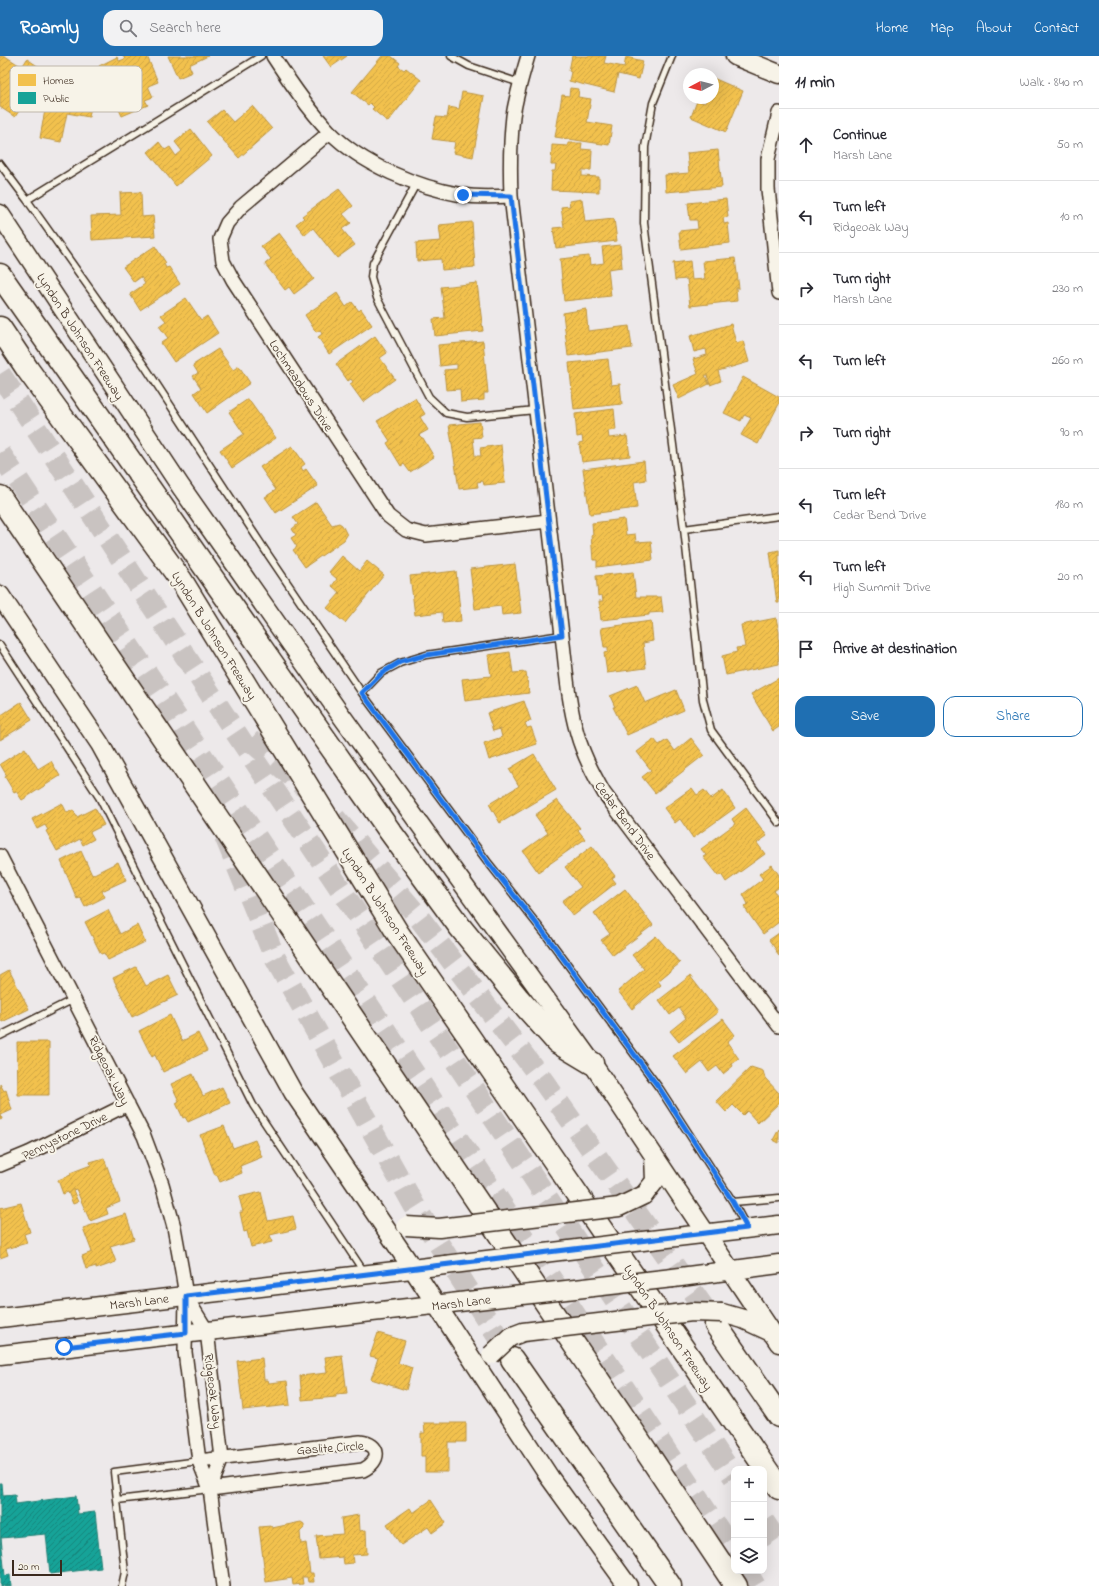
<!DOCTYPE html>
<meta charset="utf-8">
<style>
body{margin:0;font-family:"Indie Flower",sans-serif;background:#f2f2f3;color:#2b2b33}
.controls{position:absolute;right:12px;bottom:12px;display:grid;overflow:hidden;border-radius:8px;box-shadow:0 4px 16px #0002}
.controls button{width:36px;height:36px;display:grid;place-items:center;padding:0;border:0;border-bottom:1px solid #e1e1e2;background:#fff;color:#2b2b33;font:20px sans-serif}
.compass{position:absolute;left:683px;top:12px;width:36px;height:36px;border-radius:50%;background:#fff;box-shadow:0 4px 16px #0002;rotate:263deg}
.scale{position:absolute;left:12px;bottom:10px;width:50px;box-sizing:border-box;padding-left:4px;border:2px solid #3b2a1e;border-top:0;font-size:11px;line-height:14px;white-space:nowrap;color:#3b2a1e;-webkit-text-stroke:3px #f7f3e8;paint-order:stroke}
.stop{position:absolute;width:12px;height:12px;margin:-9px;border:3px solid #1a73e8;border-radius:50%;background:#fff}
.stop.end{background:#1a73e8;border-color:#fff;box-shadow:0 1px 4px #0008}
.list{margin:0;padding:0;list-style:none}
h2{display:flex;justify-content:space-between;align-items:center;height:52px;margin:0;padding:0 16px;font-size:17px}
h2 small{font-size:13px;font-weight:400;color:#7c7c81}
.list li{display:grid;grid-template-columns:26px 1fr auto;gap:12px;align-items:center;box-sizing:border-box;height:72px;padding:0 16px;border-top:1px solid #e1e1e2}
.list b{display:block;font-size:15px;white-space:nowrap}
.list p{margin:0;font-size:13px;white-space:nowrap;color:#7c7c81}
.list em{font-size:13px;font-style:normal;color:#7c7c81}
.actions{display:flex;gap:8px;padding:12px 16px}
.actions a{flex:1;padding:9px 0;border:1px solid #1f6fb2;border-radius:12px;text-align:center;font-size:14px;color:#1f6fb2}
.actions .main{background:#1f6fb2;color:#fff}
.icon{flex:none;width:22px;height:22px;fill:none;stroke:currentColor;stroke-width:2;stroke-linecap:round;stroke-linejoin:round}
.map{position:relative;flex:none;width:779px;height:1530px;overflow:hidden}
header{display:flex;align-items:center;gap:24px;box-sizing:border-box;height:56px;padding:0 20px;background:#1f6fb2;color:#fff}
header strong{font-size:19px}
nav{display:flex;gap:22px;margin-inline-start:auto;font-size:14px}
.search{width:280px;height:36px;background:#f2f2f3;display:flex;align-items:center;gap:10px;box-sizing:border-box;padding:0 14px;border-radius:12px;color:#7c7c81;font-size:15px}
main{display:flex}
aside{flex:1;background:#fff}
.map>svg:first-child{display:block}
</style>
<header>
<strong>Roamly</strong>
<div class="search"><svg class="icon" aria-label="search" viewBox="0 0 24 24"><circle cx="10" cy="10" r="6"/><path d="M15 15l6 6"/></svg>Search here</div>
<nav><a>Home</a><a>Map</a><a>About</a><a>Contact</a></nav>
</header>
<main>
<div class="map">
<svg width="779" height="1530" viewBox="0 0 779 1530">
<defs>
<pattern id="homes-hatch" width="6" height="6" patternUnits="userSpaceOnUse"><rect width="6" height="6" fill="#f2c14e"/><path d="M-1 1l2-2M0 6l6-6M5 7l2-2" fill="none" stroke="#d0a644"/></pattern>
<pattern id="public-hatch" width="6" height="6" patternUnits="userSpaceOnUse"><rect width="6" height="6" fill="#17a398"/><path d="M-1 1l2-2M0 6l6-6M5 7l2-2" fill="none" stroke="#16857b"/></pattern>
</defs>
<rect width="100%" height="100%" fill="#ede9ea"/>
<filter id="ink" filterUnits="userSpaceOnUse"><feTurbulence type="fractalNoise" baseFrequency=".025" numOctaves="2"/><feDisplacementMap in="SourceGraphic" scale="8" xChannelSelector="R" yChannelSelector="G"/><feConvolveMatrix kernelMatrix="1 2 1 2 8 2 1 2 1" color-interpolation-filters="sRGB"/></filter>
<g filter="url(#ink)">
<path fill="url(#homes-hatch)" stroke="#bb9440" d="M0,0H5L22,11L27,3L45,15L15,61L0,51Z
M123,0H147L158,26L148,30L153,41L145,44L148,49L122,60L99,10L117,1L119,5L125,3Z
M168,0H208L189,9L192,16L178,22Z
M323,0H347L331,11Z
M382,0H391L400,7L398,10L404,14L406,12L421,24L388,66L372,53L374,51L370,47L368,49L352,36Z
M572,0H606L604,7L624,11L626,1L643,5L639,23L618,18L614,36L569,25L571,16L569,15Z
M51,20L73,24L70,35L93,39L89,61L67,57L61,86L40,82Z
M713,22L743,35L726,76L691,61L697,45L705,47L707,42H713Z
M570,32L579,33L578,41L591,43L587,66L612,70L609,89L555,81L562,39L569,40Z
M462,36L484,40L473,101L453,97L455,86L432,83L436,61L447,62L449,51L459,53Z
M252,50L272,73L239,102L207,66L222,54L233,66Z
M191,73L212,100L176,130L148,96L159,86L165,94L170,91L176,100L182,95L175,86Z
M568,87H582L581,93L592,94L591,114H582V120L599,121V136L551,134L552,115H555L556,109H551L552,89L568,90Z
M718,94L722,131L666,136L665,119L689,117L687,97Z
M339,133L353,150L343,158L351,167L342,173L355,189L337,202L313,172L305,179L296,168L304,162L302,160Z
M141,136L142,161L153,160L155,180L92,184L91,160L121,159L120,137Z
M582,143L585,166L614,163L617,185L556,192L553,172L564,171L561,151L570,150L569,145Z
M726,143L728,161L723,162L724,168L728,167L730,187L681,193L679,175L698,173L697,164H690L688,147Z
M472,166L475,211L442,214L441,203L417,205L416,187L441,185L439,169Z
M279,177L314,223L294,238L289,231L285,234L265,208L271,203L261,190Z
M620,189L622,211L608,213L611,240L564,245L560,203L589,200L590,209L604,207L602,191Z
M155,190L166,207L164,208L166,212L169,211L180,228L140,254L130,238L145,228L141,221L134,226L123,211Z
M735,202L739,232H736L737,245L690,250L687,223L675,224L673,207L690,205L692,224L705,223L703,205Z
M477,227L483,275L435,280L433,263L445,262L441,231Z
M337,237L346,251L352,246L359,255L361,253L372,269L329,298L318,281L322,278L320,274L316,276L305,259Z
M186,242L201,264L207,260L218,277L174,306L161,287L168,282L159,270L166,265L161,259Z
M586,253L588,275L629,270L632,292L568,300L563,257Z
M731,268L736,287L743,285L749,306L718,315L721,325L710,329L707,319H705L709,328L679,343L673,329L698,318L693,303L707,299L706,293L694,296L690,280Z
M375,280L387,297L380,302L395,323L363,346L350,328L353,326L351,323L348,325L336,308Z
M483,285L488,337H484V344L461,346L460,333L446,334L444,314L457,313V308L440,310L438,289Z
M218,293L233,314L239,310L250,327L207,357L194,337L201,332L193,320L198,317L193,309Z
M608,303L611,329L620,328L622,348L574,353L569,307Z
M743,321L779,341V348L758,388L741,379L751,362L744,359L741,365L724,357Z
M415,342L425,358L420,361L428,374L419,379L422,382H423L434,401L410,416L404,408L401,410L387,387L390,385L377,365Z
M248,343L276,382L232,412L220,394L244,378L229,356Z
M614,353L616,374L608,375L609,382L627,380L630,400L582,406L579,387L583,386L582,380L577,381L575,358Z
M480,366L482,381L473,382L475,400H481L480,392L501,389L505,427L484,429L483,425L477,426L478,431L459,433L449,369Z
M292,390L305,408L301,411L303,415L306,413L318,430L276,457L265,441L276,434L260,411Z
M644,405L646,424L634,426L637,452L590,458L583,413Z
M316,446L332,469L339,467L342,469L347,479L344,484L305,511L293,494L297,491L291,482L296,479L292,473L298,468L293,461Z
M624,463L626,479L635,478L636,486L651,485L653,504L597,511V504H593L591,479H593L592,467Z
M779,494V547H777L770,496Z
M342,500L359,515L367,505L384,519L345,567L327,552L340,537L332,530L337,523L329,516Z
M515,508L521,557L502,559L501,550L475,553L470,513Z
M456,515L461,565L443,567L442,556L415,559L410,520Z
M633,516L636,541H661L663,556L649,557V559L601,564L599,545H603L602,539L598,540L596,520Z
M776,562L779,576V595H778L779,608L726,619L722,600L737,596L736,592L745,591L741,569Z
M651,565L653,585L643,587L646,612L607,617L604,597L608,596V591H604L601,572Z
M510,596L513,617L526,616L529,637L465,645L462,623L491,620L488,599Z
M779,622V671L773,675L751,638Z
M637,629L645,647L676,634L684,654L627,679L613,651H615L610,640Z
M524,645L531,665L525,667L527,672L531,671L537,688L489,704L484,687L502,681L500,673L493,675L487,657Z
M21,646L32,664L0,684V660Z
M691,682L704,699L655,737L642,721L651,714L637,696L654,683L659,689L667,684L675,695Z
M25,692L38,713L51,705L60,720L22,744L16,735L14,736L5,721L7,720L0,708Z
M534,698L556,734L500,767L489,748L519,730L509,713Z
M692,732L697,739L704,734L711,743L723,734L735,752L693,782L680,763L675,767L664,752Z
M557,744L580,772L578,774L585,783L538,816L523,795L548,777L535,759Z
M62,747L67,757L73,754L77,761L95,752L104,769L90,776L94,783L83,789L80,783L57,795L46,775L48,774L45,769L37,773L32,763Z
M746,752L767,780L757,787L765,798L726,826L721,818L718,820L703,801L706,799L701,793L735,768L732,763Z
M592,790L615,820L612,822L616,827L573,860L562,845L581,831L565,811Z
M81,795L92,819L118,806L126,824L102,835L105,841L85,851L80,841L77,843L61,805Z
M772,809L779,819V831L774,835L779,841V866L763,878L744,851L748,848L743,838L763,823L759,818Z
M625,833L653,869L613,899L601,884L610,878L594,857Z
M108,854L120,878L137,869L145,886L108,904L104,897L101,898L85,866Z
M779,877V900L776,896L777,895L769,884Z
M656,880L680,907L658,925L661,929L632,953L618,935L644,913L632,899Z
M136,911L146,930L168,919L178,939L132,961L113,922Z
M9,914L29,953L2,966L0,963V919Z
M690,920L718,956L679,986L670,975L686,962L679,952L670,959L659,944Z
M170,959L182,985L198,977L207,995L163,1016L155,999L152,1001L139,975Z
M723,963L735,979L727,986L739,1003L732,1008L733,1010L723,1018L717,1010L709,1016L702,1006L687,1018L673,1000Z
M17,986H49V1039H18Z
M751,1011L763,1015L765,1022L779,1037V1047L758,1067L747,1055L743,1059L733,1049L726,1056L716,1045Z
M193,1018L203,1040L222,1031L230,1047L188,1066L185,1061L183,1062L176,1047L179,1045L171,1028Z
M0,1028L4,1035L6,1034L12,1054L1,1059L2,1063L0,1064Z
M224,1070L233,1092L255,1084L262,1101L240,1110L242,1117L220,1126L217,1119H215L200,1079Z
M779,1073V1087L773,1084Z
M104,1102L120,1146L106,1152L108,1158L90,1165L76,1133L73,1134L78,1146L73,1148L68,1136L63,1138L58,1124L71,1119L70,1117L91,1109L90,1106Z
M261,1136L268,1165L293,1160L296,1173L270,1179L272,1186L251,1191L247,1175L244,1176L240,1156H243L239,1141Z
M21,1147L30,1176L24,1178L27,1187L6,1193L8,1199L0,1202V1152Z
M126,1158L134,1183L110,1190L116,1206L96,1213V1210L86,1213L82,1200L92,1196L83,1172Z
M378,1277L405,1285L398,1307L412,1312L406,1334L371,1323L378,1302L370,1300Z
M342,1299L347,1337L336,1338V1341L302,1344L300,1320L327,1317L325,1301Z
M262,1302L264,1324H268L269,1327L287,1325L290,1349L243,1354L237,1305Z
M424,1367H466V1386H448V1416H425V1400H421V1377H425Z
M431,1444L446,1467L432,1477L428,1471L401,1489L387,1468L410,1452L413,1457Z
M359,1459L360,1475L366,1474L367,1498L352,1499L353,1507L344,1508L343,1501L319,1503L316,1480L343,1478L341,1462Z
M301,1466L304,1468V1472L300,1476L301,1488L306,1487L310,1517H313L314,1526H308L307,1521H302L303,1528L293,1529L292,1522L266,1526L259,1471L271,1470L272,1472Z"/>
<path fill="url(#public-hatch)" stroke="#227f73" d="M0,1427H2L3,1440L15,1439L16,1448L76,1440L78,1458L95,1456L101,1512L50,1518L46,1478L1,1482L5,1520L10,1519L11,1530H0Z"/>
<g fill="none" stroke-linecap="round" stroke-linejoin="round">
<path stroke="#c9c3c1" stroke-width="22" stroke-dasharray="22 11" stroke-linecap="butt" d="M0,318L228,665L734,1421
M0,397L734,1497
M250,684L307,733
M335,762L417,859L541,1022L716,1269
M225,780L275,902L414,1149L512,1303
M764,1466L779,1488
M746,1515L755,1530"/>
<defs>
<path id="lane" d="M451,0L469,10L520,27
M672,0L653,47L645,91L644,167L684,473L703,644L711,674L779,767
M0,108L27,144L146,312L265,494L362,637L487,805L548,882L660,1033L733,1146L747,1172
M416,128L373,207L371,221L377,242L429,341L446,357L467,361L535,354
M27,144L261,0
M684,473L779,460
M0,589L99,741L253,1049L364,1216
M362,637L381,617L400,607L426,599L562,579
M0,980L74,943
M733,1146L779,1142
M199,1405L114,1416L117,1444L210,1433
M117,1444L125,1516L122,1530"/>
<path id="street" d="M273,0C290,26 308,53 329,75C362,109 417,131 462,139C478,142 495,141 511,140
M528,0C522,20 516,40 513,60C510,87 510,114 511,140L562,579C566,612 568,646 577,677C583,699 593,718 604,737L779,970
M779,57L768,103V133L779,237
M330,76L241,151L227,167L220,183L223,205L233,224L388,460L406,474L426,479L548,465
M0,800L144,1080L162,1128L174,1171L182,1215L186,1240L185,1296L199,1405L210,1433L223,1530
M0,1109L29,1097L128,1048
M186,1241L207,1275L222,1402L210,1433
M199,1405L360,1386C381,1388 381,1405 363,1414L210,1433"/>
<path id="secondary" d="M735,0L779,18
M0,158L181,431L338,655L592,1007L779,1287
M0,539L100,688L293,1036L413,1213L550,1422L628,1530
M644,1139L655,1125L654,1100
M651,1184L779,1169
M673,1222L779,1208
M722,1257L743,1263L771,1276
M0,1262L445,1209
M0,1299L468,1245"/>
<path id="highway" d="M0,219L389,774L460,871L517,941L557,986L592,1007
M0,272L28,314L181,524L397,876L779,1432
M0,441L624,1362L736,1530
M716,1269L779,1360
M512,1303L670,1530"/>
</defs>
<use href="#lane" stroke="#3b2a1e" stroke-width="9"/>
<use href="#street" stroke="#3b2a1e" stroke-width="16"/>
<use href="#secondary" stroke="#3b2a1e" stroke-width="21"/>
<use href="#highway" stroke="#3b2a1e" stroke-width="25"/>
<use href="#lane" stroke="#f7f3e8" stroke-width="6"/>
<use href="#street" stroke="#f7f3e8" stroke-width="13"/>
<use href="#secondary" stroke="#f7f3e8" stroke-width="18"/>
<use href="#highway" stroke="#f7f3e8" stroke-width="22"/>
<defs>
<path id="secondary-bridge" d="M406,1170L439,1172L619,1151L644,1139
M445,1209L651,1184
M468,1245L673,1222
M491,1299L510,1281L523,1276L692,1256L722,1257"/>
</defs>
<use href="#secondary-bridge" stroke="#3b2a1e" stroke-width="21" stroke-linecap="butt"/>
<use href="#secondary-bridge" stroke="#f7f3e8" stroke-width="18"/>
</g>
</g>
<g fill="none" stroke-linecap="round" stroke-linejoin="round" filter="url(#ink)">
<path stroke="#1a73e8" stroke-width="5" d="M64,1291L186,1277V1240L747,1172L733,1146L660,1033L548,882L487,805L362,637L382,617L400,606L426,599L562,579L511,140L463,139"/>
</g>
<g text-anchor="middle" stroke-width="4" stroke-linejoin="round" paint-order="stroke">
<g font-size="13" fill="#3b2a1e" stroke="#f7f3e8">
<text transform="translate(81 280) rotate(57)" y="5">Lyndon B Johnson Freeway</text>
<text transform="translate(302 329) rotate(57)" y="5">Lochmeadows Drive</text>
<text transform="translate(215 579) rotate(58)" y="5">Lyndon B Johnson Freeway</text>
<text transform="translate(626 764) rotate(54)" y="5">Cedar Bend Drive</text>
<text transform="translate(386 855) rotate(57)" y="5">Lyndon B Johnson Freeway</text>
<text transform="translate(110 1014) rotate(63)" y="5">Ridgeoak Way</text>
<text transform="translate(64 1079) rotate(-26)" y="5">Pennystone Drive</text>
<text transform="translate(139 1245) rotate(-7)" y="5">Marsh Lane</text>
<text transform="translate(461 1246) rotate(-7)" y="5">Marsh Lane</text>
<text transform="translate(669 1271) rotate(56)" y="5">Lyndon B Johnson Freeway</text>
<text transform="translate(214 1335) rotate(83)" y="5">Ridgeoak Way</text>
<text transform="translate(330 1391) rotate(-4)" y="5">Gaslite Circle</text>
</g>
</g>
<rect x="10" y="10" width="132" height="46" rx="6" fill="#f7f3e8" stroke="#bfb7ab" stroke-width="1"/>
<rect x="18" y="18" width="18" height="12" fill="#f2c14e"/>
<rect x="18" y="36" width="18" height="12" fill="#17a398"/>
<g font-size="11" fill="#3b2a1e">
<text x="43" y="28">Homes</text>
<text x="43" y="46">Public</text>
</g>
</svg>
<div class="controls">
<button>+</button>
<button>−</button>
<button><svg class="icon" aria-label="layers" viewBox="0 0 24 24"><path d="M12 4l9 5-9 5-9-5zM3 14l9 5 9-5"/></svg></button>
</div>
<svg class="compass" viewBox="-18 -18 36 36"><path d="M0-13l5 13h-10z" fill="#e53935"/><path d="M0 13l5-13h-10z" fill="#7c7c81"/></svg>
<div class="scale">20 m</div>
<div class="stop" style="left:64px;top:1291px"></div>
<div class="stop end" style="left:463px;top:139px"></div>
</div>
<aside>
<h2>11 min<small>Walk · 840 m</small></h2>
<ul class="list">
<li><svg class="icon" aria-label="ahead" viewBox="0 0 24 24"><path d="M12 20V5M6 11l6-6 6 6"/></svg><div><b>Continue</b><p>Marsh Lane</p></div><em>50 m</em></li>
<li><svg class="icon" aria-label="left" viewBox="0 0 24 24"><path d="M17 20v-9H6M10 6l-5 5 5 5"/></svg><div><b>Turn left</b><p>Ridgeoak Way</p></div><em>10 m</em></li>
<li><svg class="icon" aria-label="right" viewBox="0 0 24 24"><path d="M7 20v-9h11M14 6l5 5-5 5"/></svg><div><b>Turn right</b><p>Marsh Lane</p></div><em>230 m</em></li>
<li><svg class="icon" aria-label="left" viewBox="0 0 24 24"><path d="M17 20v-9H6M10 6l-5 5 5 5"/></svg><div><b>Turn left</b></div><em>260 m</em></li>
<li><svg class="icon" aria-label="right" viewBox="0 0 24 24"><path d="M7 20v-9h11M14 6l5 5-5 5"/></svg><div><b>Turn right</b></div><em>90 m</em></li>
<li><svg class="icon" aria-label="left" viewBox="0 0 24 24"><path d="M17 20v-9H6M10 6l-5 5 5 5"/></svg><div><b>Turn left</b><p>Cedar Bend Drive</p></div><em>180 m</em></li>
<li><svg class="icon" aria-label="left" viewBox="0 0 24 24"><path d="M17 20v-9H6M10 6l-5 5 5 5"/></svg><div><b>Turn left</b><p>High Summit Drive</p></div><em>20 m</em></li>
<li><svg class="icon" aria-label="arrive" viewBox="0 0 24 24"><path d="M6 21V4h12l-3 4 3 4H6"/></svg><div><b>Arrive at destination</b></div></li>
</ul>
<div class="actions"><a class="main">Save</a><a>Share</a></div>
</aside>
</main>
